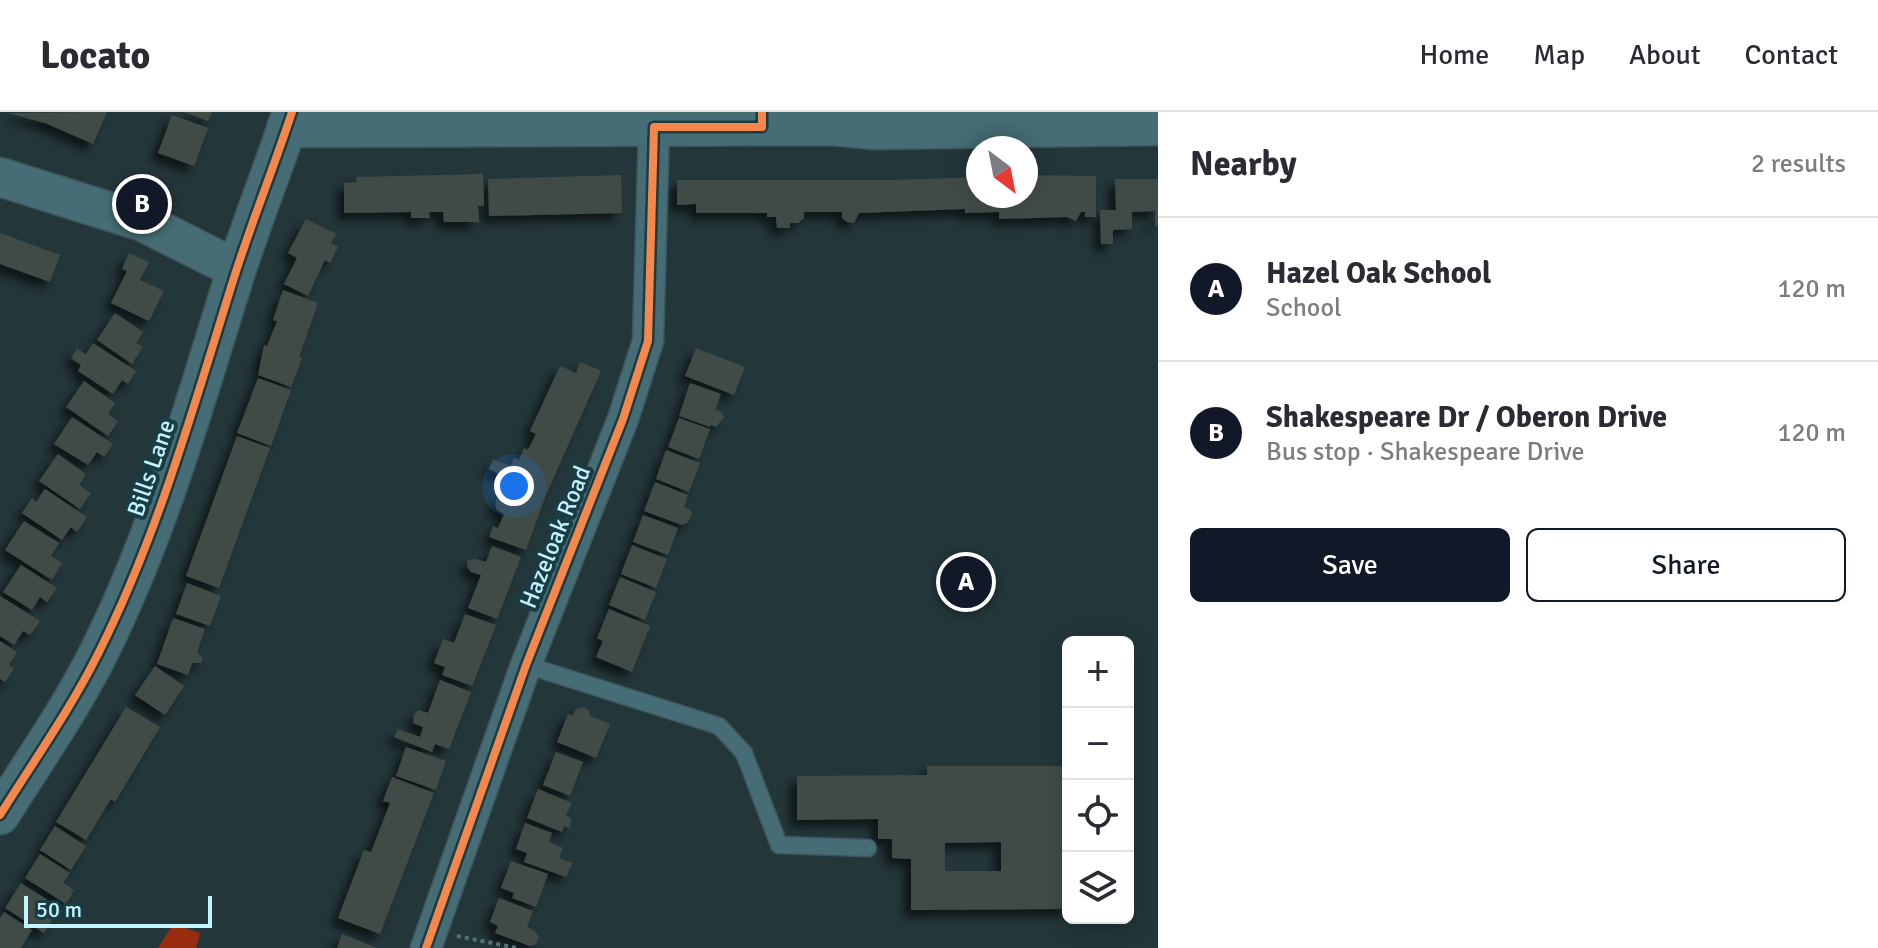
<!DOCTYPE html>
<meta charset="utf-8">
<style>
body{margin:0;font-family:Signika,sans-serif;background:#f2f2f3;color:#2b2b33}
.controls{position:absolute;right:24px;bottom:24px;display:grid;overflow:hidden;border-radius:12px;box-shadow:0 4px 20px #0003}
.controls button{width:72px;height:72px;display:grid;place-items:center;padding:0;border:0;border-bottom:2px solid #e1e1e2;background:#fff;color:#2b2b33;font:40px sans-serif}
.compass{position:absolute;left:966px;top:24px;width:72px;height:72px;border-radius:50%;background:#fff;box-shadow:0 4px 20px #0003;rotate:148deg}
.scale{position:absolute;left:24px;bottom:20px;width:188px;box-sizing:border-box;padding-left:8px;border:4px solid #c2f3ff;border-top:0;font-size:22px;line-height:28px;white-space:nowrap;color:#c2f3ff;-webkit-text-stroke:6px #1a3c43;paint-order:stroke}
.you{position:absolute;left:514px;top:374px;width:28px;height:28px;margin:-20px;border:6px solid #fff;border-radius:50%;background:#1a73e8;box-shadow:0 0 0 12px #1a73e833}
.badge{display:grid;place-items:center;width:52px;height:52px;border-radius:50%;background:#111827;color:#fff;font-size:26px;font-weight:700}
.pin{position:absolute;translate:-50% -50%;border:4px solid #fff;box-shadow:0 2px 8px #0006}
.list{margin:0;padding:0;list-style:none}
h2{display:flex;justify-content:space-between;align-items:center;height:104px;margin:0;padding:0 32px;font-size:34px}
h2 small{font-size:26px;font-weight:400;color:#7c7c81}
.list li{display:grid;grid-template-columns:52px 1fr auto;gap:24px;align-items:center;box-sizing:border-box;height:144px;padding:0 32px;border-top:2px solid #e1e1e2}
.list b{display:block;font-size:30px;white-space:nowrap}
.list p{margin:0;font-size:26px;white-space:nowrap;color:#7c7c81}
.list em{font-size:26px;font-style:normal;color:#7c7c81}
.actions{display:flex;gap:16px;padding:24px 32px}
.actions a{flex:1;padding:18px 0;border:2px solid #111827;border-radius:12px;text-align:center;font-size:28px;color:#111827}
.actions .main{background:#111827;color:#fff}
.icon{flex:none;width:44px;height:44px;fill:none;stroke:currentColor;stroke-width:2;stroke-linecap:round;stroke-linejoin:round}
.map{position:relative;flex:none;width:1158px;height:836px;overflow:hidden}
header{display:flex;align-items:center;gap:48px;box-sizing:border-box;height:112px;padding:0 40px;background:#fff;border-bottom:2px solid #e1e1e2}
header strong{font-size:38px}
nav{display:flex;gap:44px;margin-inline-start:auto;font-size:28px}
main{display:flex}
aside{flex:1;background:#fff}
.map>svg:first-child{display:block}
</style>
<header>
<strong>Locato</strong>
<nav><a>Home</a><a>Map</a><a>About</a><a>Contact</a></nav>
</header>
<main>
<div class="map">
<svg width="1158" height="836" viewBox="0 0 1158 836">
<defs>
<filter id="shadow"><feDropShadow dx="-7" dy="7" stdDeviation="4" flood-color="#0009"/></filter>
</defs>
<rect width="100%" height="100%" fill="#23363a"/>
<path fill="#982c0f" d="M173,812L200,821L196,836H158Z"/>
<path fill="#404c47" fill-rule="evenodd" filter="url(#shadow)" d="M107,0L93,32L45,11L8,1Z
M184,0H212L208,9Z
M172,3L208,16L194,54L158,41Z
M483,62L484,94H478L479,110H444L443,100H429L430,106H411V100L344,101V71L357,70L356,65Z
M621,63L622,101L489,104L488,67Z
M1026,63L1096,64V105H1085V100H1081L1076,109L1067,105L999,107V100L965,101V97L859,101L854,111L847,110L842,106V100H804V106L798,111H790V116H777L776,105H767V101H696V92L677,93V68H894L978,65V84H1026Z
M1115,67H1158V114H1155V99L1132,100V117L1113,118V132H1101L1100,98H1116Z
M306,107L336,122L331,131L338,135L330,151L325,148L308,184L284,172L297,146L288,141Z
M0,121L60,143L50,170L0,152Z
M129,141L149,150L140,168L164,179L149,209L111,191L127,159L122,157Z
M283,178L318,191L299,245L302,246L291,275L258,263L264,233L267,234L277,209L273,208Z
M115,201L143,220L136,231L143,235L132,252L97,228Z
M93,231L136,259L128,272L122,268L113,282L78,259L81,253L71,246L77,237L86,242Z
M696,236L745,255L734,283L685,264Z
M580,250L601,259L546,383L526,438L489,425L493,414L498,416L504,402L497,398L495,392L497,386L504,385L510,369L532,377L489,357L493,347L510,354L514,346L519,348L524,336L528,338L536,322L530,319L560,254L576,261Z
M258,266L291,278L271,334L237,321Z
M84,269L115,291L108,302L118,309L108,324L66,295Z
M690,271L721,282L715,298L721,300L724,305L716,315L711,313L710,315L679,304Z
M72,305L113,332L104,345L97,340L88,353L54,332Z
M679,306L710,317L699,347L668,335Z
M237,324L270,336L219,476L186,464Z
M666,338L700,351L689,380L656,367Z
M58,342L86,362L79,373L91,381L80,397L39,369Z
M655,370L688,383L684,395L690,398L692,402L688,410L682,413L644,399Z
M45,377L87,405L77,420L71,415L62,428L22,401L32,386L36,390Z
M643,403L678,416L668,443L633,430Z
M24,409L59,431L51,444L62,451L52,468L5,438Z
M632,433L667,447L656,476L621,462Z
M492,434L521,445L497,507L468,496L481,463L471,460L467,454L468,448L476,447L486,450Z
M21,453L57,476L47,490L40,485L32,498L3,480Z
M620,465L656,480L645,508L609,493Z
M187,471L221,484L210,514L176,502Z
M0,484L40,509L30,523L23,519L14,533L0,524Z
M609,497L650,514L632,560L596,545L603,529L597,526Z
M465,502L496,513L472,574L442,563L445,555L434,551L443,527L454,531Z
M173,506L205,517L197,540L203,546L201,551H192L188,563L157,552Z
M0,529L17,540L9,553L14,557L5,570L0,567Z
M155,554L184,574L165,603L135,583Z
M440,568L471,580L449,637L435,632L432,640L394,625L398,617L420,625L423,615L413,611L414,602L419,598L428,601Z
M126,595L160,615L115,690L111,687L86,728L56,710Z
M583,595L589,598L590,604L610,612L596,646L557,630L568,602L572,604L576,597Z
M406,635L446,649L436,678L396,664Z
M556,640L583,650L570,684L543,673Z
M927,654H1068V797L911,798V747L892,746V727H878V707L797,708V664L927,663ZM1001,730V759H945V731Z
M392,665L434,681L380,822L338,806L364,738L371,740L390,691L383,689Z
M538,677L572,691L566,704L572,707L569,716L564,714L562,720L527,706Z
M525,711L552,721L549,730L563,736L559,746L572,751L566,765L524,750L527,741L516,737Z
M55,714L86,734L71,758L40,738Z
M40,742L70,761L63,771L74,778L66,792L25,766Z
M511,749L548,762L536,795L512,786L514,781L501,776Z
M21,771L60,796L44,821L5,796Z
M499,786L533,799L527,815L535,819L539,825L536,832L530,834L495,821L498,814L490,810Z
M4,800L32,818L21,836H0V806Z
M342,822L377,836H337Z"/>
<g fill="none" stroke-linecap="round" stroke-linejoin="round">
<defs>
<path id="service" d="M526,553L719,614L744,641L779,733L868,736"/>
<path id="minor" d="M426,836L526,553L623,307L648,229L654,15"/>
<path id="tertiary" d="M286,16L833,14L874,18L1158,14
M0,65L143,110L236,157
M0,703C33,650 70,598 98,542C157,425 193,297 232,172C250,114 273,58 292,0"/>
</defs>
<use href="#service" stroke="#3d5459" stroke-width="19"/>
<use href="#minor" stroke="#3d5459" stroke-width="33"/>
<use href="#tertiary" stroke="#3d5459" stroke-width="41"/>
<path stroke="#537176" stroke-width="4" stroke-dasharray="4 4" stroke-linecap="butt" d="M457,824L517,836"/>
<use href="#service" stroke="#466d75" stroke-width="16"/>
<use href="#minor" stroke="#466d75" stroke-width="30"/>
<use href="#tertiary" stroke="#466d75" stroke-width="38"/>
<defs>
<path id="cycleway" d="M0,703C33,650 70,598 98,542C157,425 193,297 232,172C250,114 273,58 292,0
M426,836L526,553L623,307L648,229L654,15H762V0"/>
</defs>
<use href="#cycleway" stroke="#1a3c43" stroke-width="13"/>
<use href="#cycleway" stroke="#f5874c" stroke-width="8"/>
</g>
<g text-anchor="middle" stroke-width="8" stroke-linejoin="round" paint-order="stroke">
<g font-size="24" fill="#c2f3ff" stroke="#1a3c43">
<text transform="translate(151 356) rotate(-71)" y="8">Bills Lane</text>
<text transform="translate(555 425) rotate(-68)" y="8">Hazeloak Road</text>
</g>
</g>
</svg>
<div class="controls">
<button>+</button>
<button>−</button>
<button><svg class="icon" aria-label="locate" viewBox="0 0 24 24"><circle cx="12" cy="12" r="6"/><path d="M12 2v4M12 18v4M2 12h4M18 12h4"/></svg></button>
<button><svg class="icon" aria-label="layers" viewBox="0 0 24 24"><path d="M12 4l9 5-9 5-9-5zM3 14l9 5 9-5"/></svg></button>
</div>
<svg class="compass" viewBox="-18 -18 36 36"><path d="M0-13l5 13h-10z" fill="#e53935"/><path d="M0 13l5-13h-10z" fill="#7c7c81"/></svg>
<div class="scale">50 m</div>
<div class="you"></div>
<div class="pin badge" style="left:966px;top:470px">A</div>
<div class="pin badge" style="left:142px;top:92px">B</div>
</div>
<aside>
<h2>Nearby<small>2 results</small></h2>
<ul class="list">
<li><span class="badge">A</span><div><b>Hazel Oak School</b><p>School</p></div><em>120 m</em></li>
<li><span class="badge">B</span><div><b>Shakespeare Dr / Oberon Drive</b><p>Bus stop · Shakespeare Drive</p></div><em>120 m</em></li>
</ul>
<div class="actions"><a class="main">Save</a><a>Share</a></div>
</aside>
</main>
